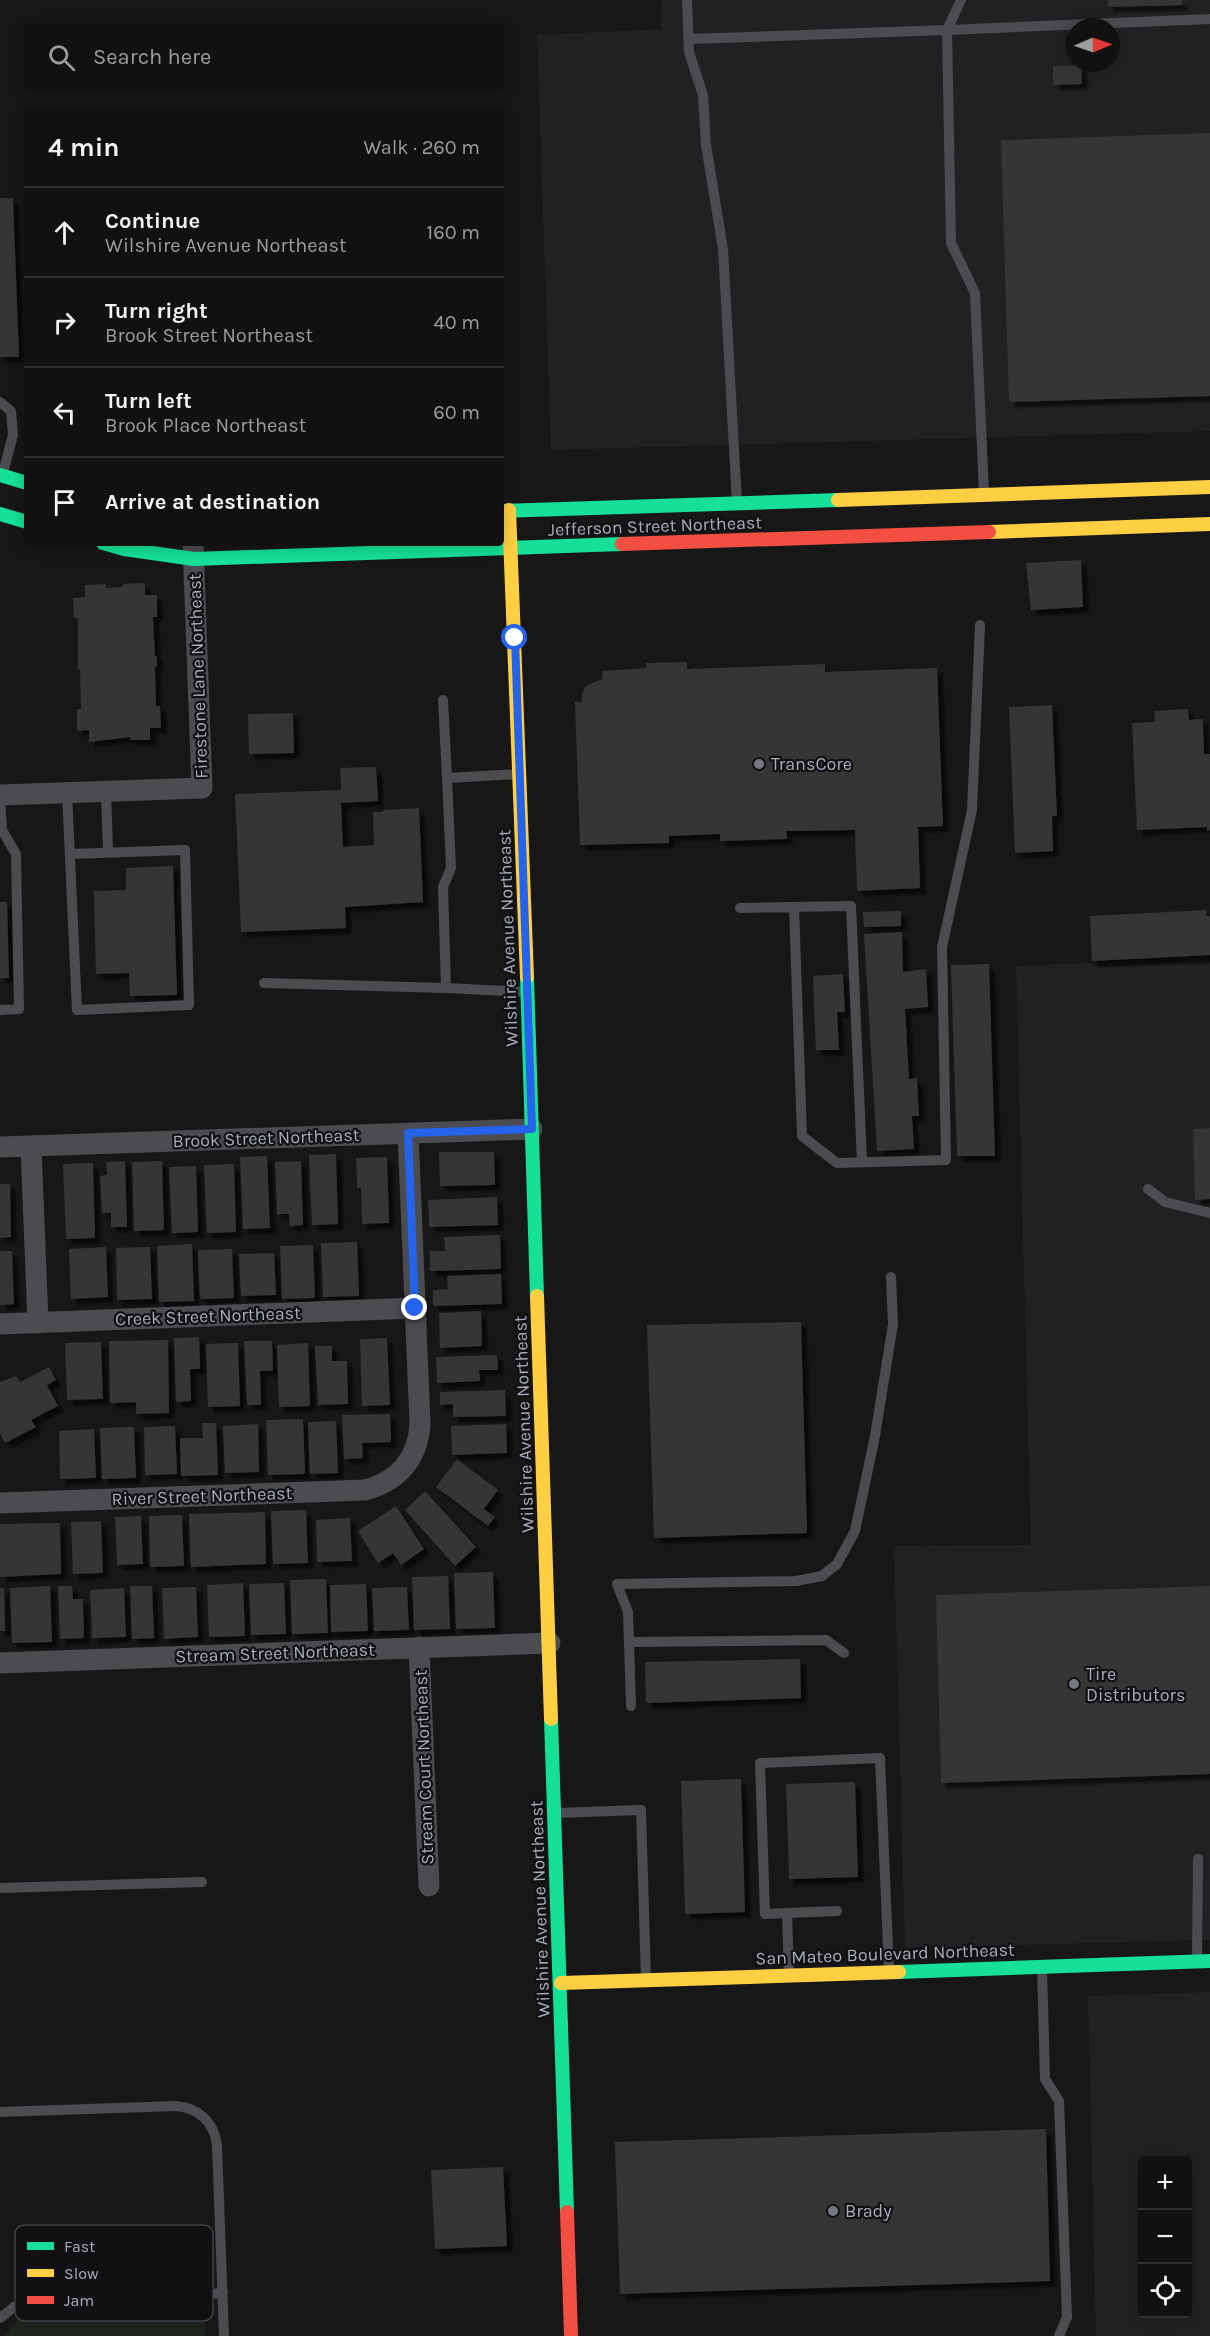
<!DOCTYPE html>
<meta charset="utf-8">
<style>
body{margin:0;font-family:Karla,sans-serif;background:#1a1a1a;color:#f1f3f6}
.controls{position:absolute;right:18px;bottom:18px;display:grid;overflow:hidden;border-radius:6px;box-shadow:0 3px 15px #0003}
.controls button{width:54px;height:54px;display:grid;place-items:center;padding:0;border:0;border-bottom:2px solid #303131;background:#111;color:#f1f3f6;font:30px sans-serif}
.compass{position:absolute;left:1066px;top:18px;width:54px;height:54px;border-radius:50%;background:#111;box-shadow:0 3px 15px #0003;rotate:88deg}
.stop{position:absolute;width:18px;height:18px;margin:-14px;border:4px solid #2563eb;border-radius:50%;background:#fff}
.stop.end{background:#2563eb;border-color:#fff;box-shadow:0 2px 6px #0008}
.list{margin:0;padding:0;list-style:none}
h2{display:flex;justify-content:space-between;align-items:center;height:78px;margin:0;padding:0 24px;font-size:26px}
h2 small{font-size:20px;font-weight:400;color:#9c9d9f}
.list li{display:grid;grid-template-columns:39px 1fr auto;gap:18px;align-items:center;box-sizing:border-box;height:90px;padding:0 24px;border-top:2px solid #303131}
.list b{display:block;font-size:22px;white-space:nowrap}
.list p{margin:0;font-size:20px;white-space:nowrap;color:#9c9d9f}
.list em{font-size:20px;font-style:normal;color:#9c9d9f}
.icon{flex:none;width:33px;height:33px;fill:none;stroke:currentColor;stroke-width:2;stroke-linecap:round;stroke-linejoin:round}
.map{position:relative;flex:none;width:1210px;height:2336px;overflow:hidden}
.search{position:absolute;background:#111;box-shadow:0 3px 15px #0003;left:24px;top:24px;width:480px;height:66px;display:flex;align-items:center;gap:15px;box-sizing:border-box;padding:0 21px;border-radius:6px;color:#9c9d9f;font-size:22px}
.panel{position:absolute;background:#111;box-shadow:0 3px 15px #0003;left:24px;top:108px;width:480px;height:438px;border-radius:6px}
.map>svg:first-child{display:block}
</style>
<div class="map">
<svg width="1210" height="2336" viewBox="0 0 1210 2336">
<defs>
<filter id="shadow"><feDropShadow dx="5.5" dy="5.5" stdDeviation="1.5" flood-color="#0009"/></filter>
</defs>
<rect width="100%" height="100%" fill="#171717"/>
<path fill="#212123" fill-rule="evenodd" d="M662,0H1210V431L551,450L537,35L661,29ZM1075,27H1111V63H1075Z
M1090,963L1095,967H1100L1210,964V1940L905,1948L894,1546L1031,1545L1016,966Z
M1210,1992V2336H1096L1088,1996ZM1188,2160V2314H1142V2160Z"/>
<path fill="#1d241e" d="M110,2312V2318L196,2315L205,2325V2336H4L16,2322L25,2317Z"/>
<path fill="#353536" filter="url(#shadow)" d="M1108,0H1182V5L1108,7Z
M1081,65L1082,84L1053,85V66Z
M1210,133V396L1009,402L1001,140Z
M0,198H13L19,357H0Z
M1081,560L1083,607L1031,610L1026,563Z
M145,583V595H157V617H153L155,656H157V667H155L156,706H160L161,728H150V740H130V737L89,742V730L77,731V709H81L80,669H78V618H74L73,598L85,597V585L106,584V588L123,587V584Z
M687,662V669L825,664V672L937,668L943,826L918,827L920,888L857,891L855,830L786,831L787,839L720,841V834L669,836V843L580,845L575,702H582V694L586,686L602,679V671L646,668V663Z
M1052,705L1057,816H1052L1053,851L1015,853L1009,707Z
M1188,709L1189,720L1203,719L1204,754H1210V830L1207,831V827L1137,830L1132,723L1155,722L1154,711Z
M293,713L294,753L249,754L248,714Z
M376,767L378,801L341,803L343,847L374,845L373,812H383V810L419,808L423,902L345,907L346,928L241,932L235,794L341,790L340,768Z
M173,866L177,995L130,996L129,973L96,974L94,891L126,890V868Z
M0,902H7L9,978H0Z
M1206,910V916H1210V955L1092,961L1090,916Z
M901,911V926L864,927L863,912Z
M902,932L903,972L926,969L928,1007L905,1009L909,1079L917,1078L919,1116H912L914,1149L877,1151L864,934Z
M989,964L995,1156H957L951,965Z
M843,974L845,1012H837L839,1050H816L813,976Z
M1210,1128V1199L1195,1200L1193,1129Z
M439,1152H494L495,1185L440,1186Z
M336,1154L338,1224L312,1225L309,1155Z
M267,1156L270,1228L243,1229L240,1157Z
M387,1157L389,1223L362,1224L361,1187L357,1188L356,1158Z
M125,1161L127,1227H111V1213H102L100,1176L107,1175L106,1162Z
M162,1161L164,1230L134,1231L132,1162Z
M301,1161L303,1225L290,1226L289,1214H277L275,1162Z
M93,1163L95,1238L66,1239L63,1164Z
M234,1164L236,1232L207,1233L204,1165Z
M196,1166L198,1232L172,1233L169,1167Z
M0,1184H10L11,1237L0,1238Z
M497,1197L498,1225L429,1227L428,1200Z
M500,1235L501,1269L430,1271V1251H445L444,1237Z
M357,1242L359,1296L323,1297L321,1243Z
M192,1244L194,1301L159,1302L157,1246Z
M313,1245L315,1298L282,1299L280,1246Z
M106,1247L108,1297L71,1299L69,1249Z
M150,1247L152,1299L117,1300L116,1248Z
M232,1249L234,1298L200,1299L198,1250Z
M0,1251H12L14,1304L0,1305Z
M274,1253L276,1295L241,1296L239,1254Z
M501,1274L502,1304L433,1306V1290L448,1289L447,1276Z
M481,1311L482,1346L440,1348L439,1313Z
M801,1322L807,1533L654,1538L647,1325Z
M199,1337L200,1369H190L191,1401L176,1402L174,1338Z
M387,1338L390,1405L362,1406L360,1339Z
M168,1340L169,1413L136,1414V1402L110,1403L109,1341Z
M244,1341H272L273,1371H260L261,1405H247Z
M101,1342L103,1399L67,1400L65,1343Z
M238,1343L240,1406L208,1407L206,1344Z
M308,1343L310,1406L279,1407L277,1345Z
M315,1346H332V1361H347L348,1404L318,1405Z
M497,1355L498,1370H479L480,1381L437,1383L436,1357Z
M49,1367L56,1380L47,1385L58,1406L31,1420L36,1427L5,1443L0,1433V1382L16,1376L20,1382Z
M505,1390L506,1416L453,1417V1404L440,1405V1392Z
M390,1414L391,1442L362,1443L363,1458L344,1459L342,1415Z
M303,1419L305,1474L268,1475L266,1420Z
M336,1421L338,1473L310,1474L308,1422Z
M202,1423H216L218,1475L181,1476L180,1438H203Z
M258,1424L259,1472L225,1473L223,1426Z
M506,1424L507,1453L452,1455L451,1426Z
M175,1426L177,1474L145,1475L144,1427Z
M134,1427L136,1478L102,1479L100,1428Z
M94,1429L96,1478L60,1479L59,1431Z
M457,1459L498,1490L484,1509L495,1517L488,1526L436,1487Z
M425,1491L476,1547L455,1566L405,1510Z
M396,1506L424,1549L401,1565L393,1553L378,1563L358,1531Z
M306,1510L308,1563L273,1564L271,1511Z
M265,1512L266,1564L191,1567L189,1514Z
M182,1515L184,1566L150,1567L149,1516Z
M141,1516L143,1564L117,1565L115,1517Z
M350,1518L352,1561L317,1562L316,1520Z
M101,1521L103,1573L73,1574L71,1522Z
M60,1523L61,1574L0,1577V1524Z
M493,1572L495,1628L456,1629L454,1573Z
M448,1576L450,1629L414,1630L412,1577Z
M326,1579L328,1633L292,1634L290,1580Z
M243,1583L245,1636L209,1637L207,1585Z
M284,1583L286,1634L251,1635L249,1584Z
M366,1584L368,1631L331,1632L330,1585Z
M50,1586L52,1642L12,1643L10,1588Z
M58,1586H72L73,1599H83L84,1638L60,1639Z
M130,1586H152L154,1638L132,1639Z
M1210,1586V1774L941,1783L936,1595Z
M196,1587L198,1637L164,1639L162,1588Z
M407,1587L409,1630L374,1631L372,1588Z
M0,1588H4L5,1631H0Z
M124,1588L126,1637L92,1638L90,1590Z
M800,1659L801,1698L646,1703L645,1662Z
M741,1779L745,1912L685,1914L681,1781Z
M855,1782L858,1877L789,1879L786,1784Z
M1046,2129L1050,2281L620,2294L615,2142Z
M503,2167L507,2246L435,2249L431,2170Z"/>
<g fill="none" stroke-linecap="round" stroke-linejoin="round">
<path stroke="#4b4c50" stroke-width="10" d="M687,0L689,52L703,95L706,145L723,249L737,503
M689,39L947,30L961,0
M0,402L11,411L13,435L3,473
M984,493L975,293L951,243L947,30L1210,19
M443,700L447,778
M520,774L447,778L451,868L443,887L446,988L527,992
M106,792L108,852
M67,793L77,1010L189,1005L185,850L70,854
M0,796L2,830L16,854L19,1009L0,1010
M794,907L802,1136L837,1163L946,1160L942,947L972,810L980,625
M740,908L851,906L862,1162
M264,983L446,988
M1148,1189L1165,1202L1210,1213
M629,1642L826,1640L844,1653
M631,1706L628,1612L617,1584L796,1581L822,1576L837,1564L855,1531L875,1436L893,1324L891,1277
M556,1813L641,1810L646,1980
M0,1888L202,1882
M787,1913L837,1911
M1197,1961L1198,1859
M1042,1967L1045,2079L1059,2101L1067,2317L1059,2336
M789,1975L787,1913L765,1914L760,1763L880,1758L889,1972
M0,2112L176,2106C199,2108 214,2122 217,2145L224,2336
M0,2318L14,2307L36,2302L223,2293"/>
<path stroke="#4b4c50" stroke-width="21" d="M0,795L202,788L193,543
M31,1146L38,1323
M0,1147L532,1129
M0,1324L415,1308
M0,1503L365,1490C399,1481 418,1458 420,1424L408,1133
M419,1647L429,1886
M0,1663L550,1643"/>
<path stroke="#16e098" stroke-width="14" d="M0,475L27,483
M501,511L838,500
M0,514L27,522
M103,543L124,549L194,559L622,544
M527,977L537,1296
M551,1719L567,2212
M899,1972L1210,1961"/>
<path stroke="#ffcf43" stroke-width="14" d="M838,500L1210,487
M509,510L527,977
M989,532L1210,524
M537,1296L551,1719
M561,1983L899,1972"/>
<path stroke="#f24e42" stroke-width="14" d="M622,544L989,532
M567,2212L571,2336"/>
</g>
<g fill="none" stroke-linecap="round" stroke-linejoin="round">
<path stroke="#2563eb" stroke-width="8" d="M415,1308L408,1133L532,1129L515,638"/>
</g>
<g fill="#757880" stroke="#111113" stroke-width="2">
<circle cx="759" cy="764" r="6"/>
<circle cx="1074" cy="1684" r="6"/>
<circle cx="833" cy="2211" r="6"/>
</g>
<g text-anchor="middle" stroke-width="4.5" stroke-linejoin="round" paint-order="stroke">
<g font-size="18" fill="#a8adb8" stroke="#111113">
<text transform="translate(655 526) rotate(-2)" y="6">Jefferson Street Northeast</text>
<text transform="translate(198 676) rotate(-92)" y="6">Firestone Lane Northeast</text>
<text transform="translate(508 938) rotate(-92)" y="6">Wilshire Avenue Northeast</text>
<text transform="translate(266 1138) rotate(-2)" y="6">Brook Street Northeast</text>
<text transform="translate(208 1316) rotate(-2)" y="6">Creek Street Northeast</text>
<text transform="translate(524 1424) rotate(-92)" y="6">Wilshire Avenue Northeast</text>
<text transform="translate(202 1496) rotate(-2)" y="6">River Street Northeast</text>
<text transform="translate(275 1653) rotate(-2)" y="6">Stream Street Northeast</text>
<text transform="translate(424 1767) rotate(-92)" y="6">Stream Court Northeast</text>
<text transform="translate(540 1909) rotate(-92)" y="6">Wilshire Avenue Northeast</text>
<text transform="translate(885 1954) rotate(-2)" y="6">San Mateo Boulevard Northeast</text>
</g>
<g font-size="18" fill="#a8adb8" stroke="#111113" text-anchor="start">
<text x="771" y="770">TransCore</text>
<text x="1086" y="1680">Tire<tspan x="1086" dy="21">Distributors</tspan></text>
<text x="845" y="2217">Brady</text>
</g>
</g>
<rect x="15" y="2225" width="198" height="96" rx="9" fill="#111113" stroke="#3e4045" stroke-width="1.5"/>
<rect x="27" y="2242" width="27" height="8" fill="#16e098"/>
<rect x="27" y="2269" width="27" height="8" fill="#ffcf43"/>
<rect x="27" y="2296" width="27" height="8" fill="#f24e42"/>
<g font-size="16" fill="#a8adb8">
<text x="64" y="2252">Fast</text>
<text x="64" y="2279">Slow</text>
<text x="64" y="2306">Jam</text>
</g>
</svg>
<div class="controls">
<button>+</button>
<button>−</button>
<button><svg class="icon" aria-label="locate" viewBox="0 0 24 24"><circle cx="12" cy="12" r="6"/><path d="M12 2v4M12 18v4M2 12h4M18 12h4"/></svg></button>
</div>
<svg class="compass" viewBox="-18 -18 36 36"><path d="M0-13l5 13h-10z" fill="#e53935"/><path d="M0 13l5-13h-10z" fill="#9c9d9f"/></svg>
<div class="stop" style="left:515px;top:638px"></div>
<div class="stop end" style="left:415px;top:1308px"></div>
<div class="search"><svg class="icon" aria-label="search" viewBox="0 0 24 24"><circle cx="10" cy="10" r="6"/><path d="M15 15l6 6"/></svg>Search here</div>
<section class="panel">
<h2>4 min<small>Walk · 260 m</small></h2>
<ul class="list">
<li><svg class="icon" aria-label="ahead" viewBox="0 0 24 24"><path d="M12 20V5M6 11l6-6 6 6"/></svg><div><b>Continue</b><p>Wilshire Avenue Northeast</p></div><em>160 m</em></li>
<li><svg class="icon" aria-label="right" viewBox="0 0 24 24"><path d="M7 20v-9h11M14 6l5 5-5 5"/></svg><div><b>Turn right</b><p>Brook Street Northeast</p></div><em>40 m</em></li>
<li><svg class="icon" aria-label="left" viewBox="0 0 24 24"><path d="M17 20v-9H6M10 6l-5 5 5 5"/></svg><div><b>Turn left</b><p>Brook Place Northeast</p></div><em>60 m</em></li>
<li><svg class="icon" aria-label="arrive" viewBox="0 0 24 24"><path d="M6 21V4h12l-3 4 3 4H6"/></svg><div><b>Arrive at destination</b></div></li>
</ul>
</section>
</div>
